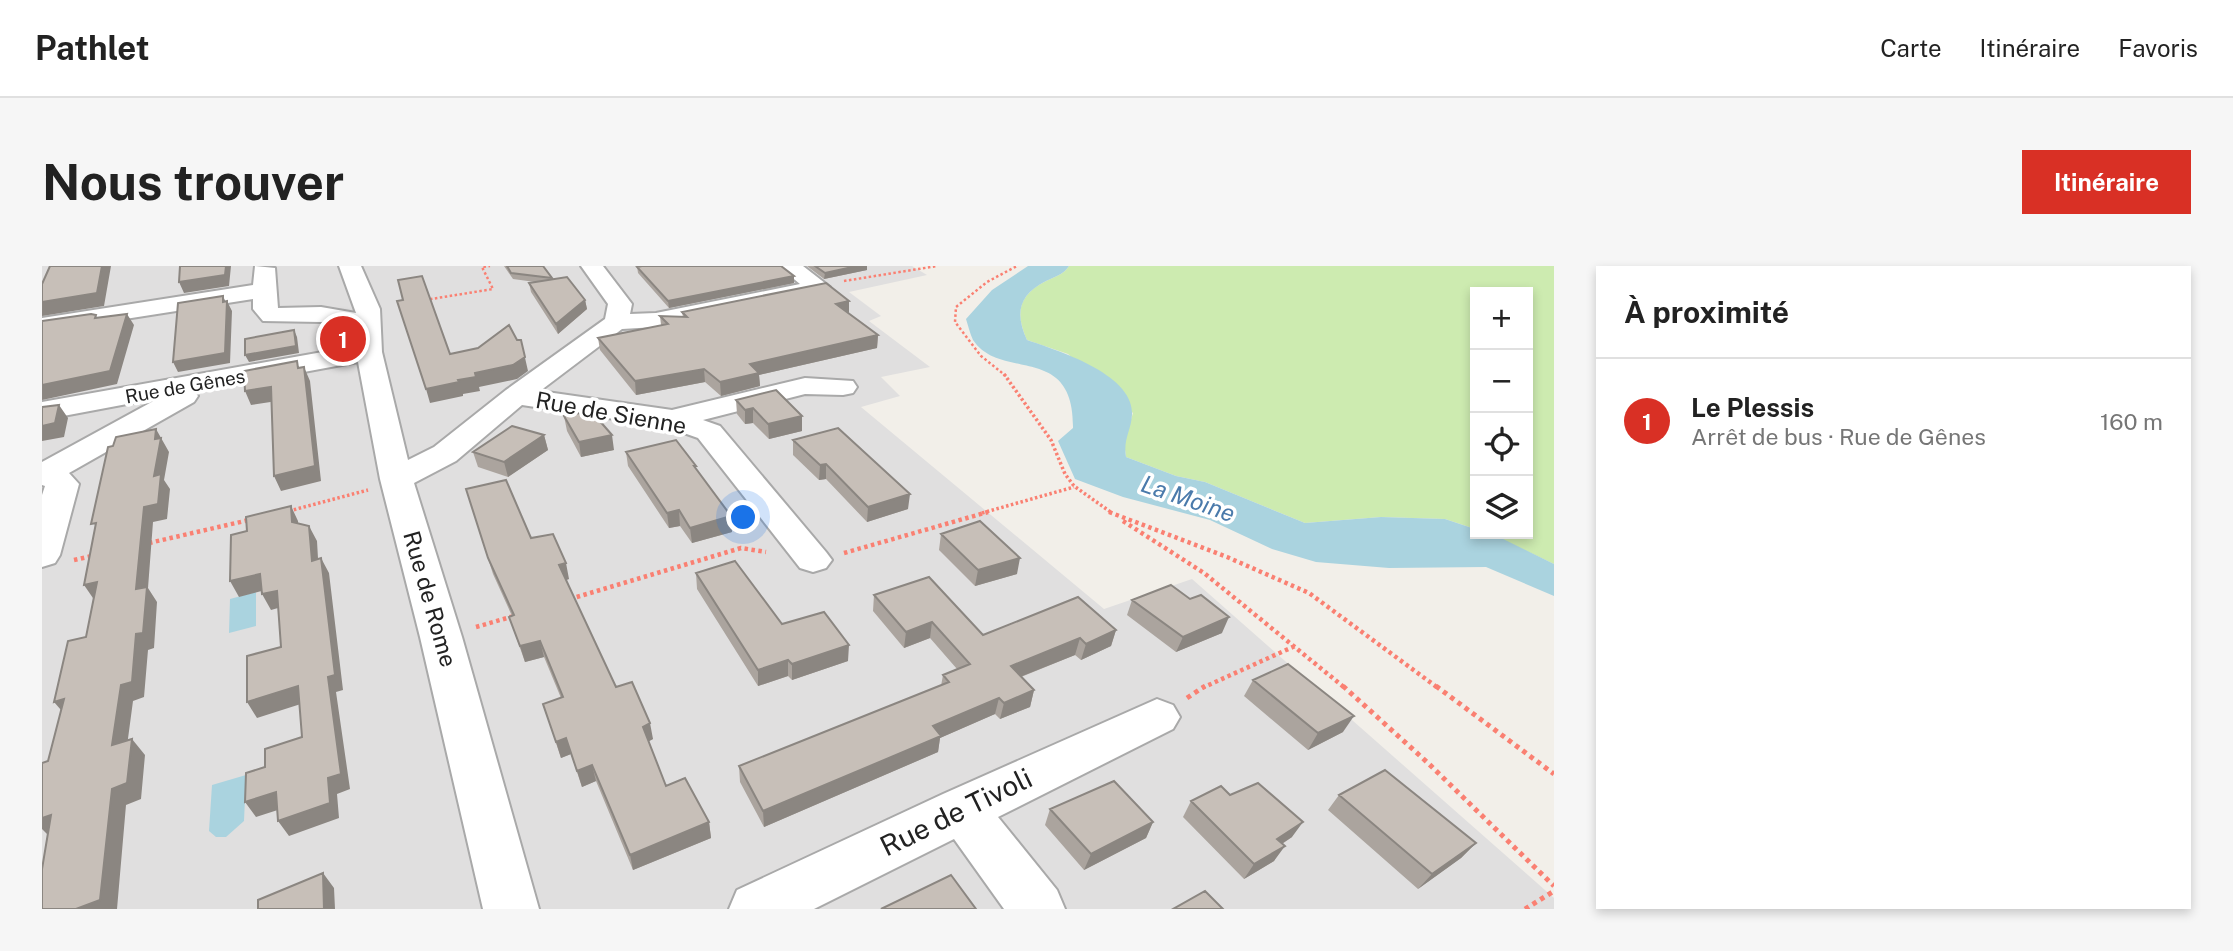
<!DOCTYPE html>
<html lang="fr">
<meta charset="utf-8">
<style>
body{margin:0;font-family:"Public Sans",sans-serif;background:#f6f6f6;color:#222}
.controls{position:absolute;right:21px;top:21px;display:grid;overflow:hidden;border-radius:0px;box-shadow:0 4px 10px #0003}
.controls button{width:63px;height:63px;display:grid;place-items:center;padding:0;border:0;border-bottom:2px solid #e0e0e0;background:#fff;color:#222;font:35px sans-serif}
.you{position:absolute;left:702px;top:252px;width:24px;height:24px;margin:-18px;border:5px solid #fff;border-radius:50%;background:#1a73e8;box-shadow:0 0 0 10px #1a73e833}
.badge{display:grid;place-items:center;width:46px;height:46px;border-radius:50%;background:#d93025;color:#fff;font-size:23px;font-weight:700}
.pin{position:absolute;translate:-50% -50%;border:4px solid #fff;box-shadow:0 2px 7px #0006}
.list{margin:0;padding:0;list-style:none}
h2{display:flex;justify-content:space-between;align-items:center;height:91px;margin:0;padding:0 28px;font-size:30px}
h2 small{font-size:23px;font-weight:400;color:#767676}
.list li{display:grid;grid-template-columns:46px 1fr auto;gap:21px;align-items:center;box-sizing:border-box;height:126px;padding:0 28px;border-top:2px solid #e0e0e0}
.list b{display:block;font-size:26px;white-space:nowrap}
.list p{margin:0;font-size:23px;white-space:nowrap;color:#767676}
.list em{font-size:23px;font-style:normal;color:#767676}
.icon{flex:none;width:38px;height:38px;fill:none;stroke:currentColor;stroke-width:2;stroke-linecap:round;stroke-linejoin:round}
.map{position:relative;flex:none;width:1512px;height:643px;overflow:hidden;border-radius:0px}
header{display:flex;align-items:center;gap:42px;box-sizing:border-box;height:98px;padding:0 35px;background:#fff;border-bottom:2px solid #e0e0e0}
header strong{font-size:33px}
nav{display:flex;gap:38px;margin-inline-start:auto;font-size:24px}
.intro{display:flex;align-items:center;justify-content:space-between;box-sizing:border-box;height:168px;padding:0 42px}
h1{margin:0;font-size:49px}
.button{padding:18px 32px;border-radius:0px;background:#d93025;color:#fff;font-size:24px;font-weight:700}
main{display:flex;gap:42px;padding:0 42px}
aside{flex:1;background:#fff;border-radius:0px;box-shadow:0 4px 10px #0003}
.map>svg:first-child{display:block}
</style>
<header>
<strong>Pathlet</strong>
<nav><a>Carte</a><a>Itinéraire</a><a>Favoris</a></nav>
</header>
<div class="intro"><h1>Nous trouver</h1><a class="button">Itinéraire</a></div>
<main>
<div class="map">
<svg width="1512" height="643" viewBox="0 0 1512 643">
<rect width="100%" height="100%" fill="#f2efe9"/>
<path fill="#e0dfdf" d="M0,0H870L885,9L807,26L839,50L827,55L888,101L839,111L858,130L819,141L1062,343L1150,313L1512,632V643H0Z"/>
<path fill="#cdebb0" d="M1027,0H1512V298L1449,268H1486V26H1433V263L1403,253L1339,251L1263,257L1163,216L1134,210L1084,191L1082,176L1091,147L1026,88L985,74C973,47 976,29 1004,15C1013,11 1022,8 1027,0Z"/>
<path fill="#aad3df" d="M986,0H1027C1022,8 1013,11 1004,15C976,29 973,48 985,74C1014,84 1093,108 1090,149C1089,165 1081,173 1084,191L1134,210L1163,216L1263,257L1339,251L1403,253L1433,263V268H1451L1512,298V330L1444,301L1347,302L1274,296L1230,283L1168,254L1081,231L1033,213L1016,175L1031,162C1032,76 959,116 931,74C928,68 926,59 924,53L950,24Z
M214,326V360L187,367L188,333Z
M204,509L202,555L184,571H174L167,565L170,519Z"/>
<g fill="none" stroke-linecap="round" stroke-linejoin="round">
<defs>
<path id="minor" d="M213,0L233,2L236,42L279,41L314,47L297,0H319L338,43L340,86L366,194L392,181L464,124L563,53L566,38L539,0H561L590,38L588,48L614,47L758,18L736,0H761L788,21L785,26L777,28L614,61L580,63L498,125L630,144L763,112L811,115L815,121L811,127L801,129L763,128L661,154L678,160L784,286L790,294L784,302L771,306L758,302L656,172L625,161L480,139L414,195L372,217L420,371L497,643H441L378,371L338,213L316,96L153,126L156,130L152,136L27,207L37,218L18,289L13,297L0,301V229L3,220L0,219V196L117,132L0,154V136L314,80V63L279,56L221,55L211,43V33L0,66V52L211,19Z
M1115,433L1131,439L1138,451L1131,463L956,551L1015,624L1023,643H962L912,573L772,643H687L695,624L901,528Z"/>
</defs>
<use href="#minor" stroke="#a9a9a9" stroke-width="4"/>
<path stroke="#fa8072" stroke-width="2.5" stroke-dasharray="2.5 2.5" stroke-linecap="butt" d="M802,15L895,0
M383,34L451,23L440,1L448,0
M964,110L939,90L913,56L914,41L945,16L975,0"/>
<path stroke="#fa8072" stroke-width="3.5" stroke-dasharray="2.5 2.5" stroke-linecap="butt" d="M962,108L1009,174L1023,208L1032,220L1070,247
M247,245L326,224
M940,247L1032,221"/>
<path stroke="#fa8072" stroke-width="4.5" stroke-dasharray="3.5 3.5" stroke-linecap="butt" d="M1067,246L1185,291L1267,327L1396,422
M1081,255L1162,307L1303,422
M107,277L207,254
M802,287L946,246
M32,294L50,290
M528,333L699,282L724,286
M434,361L472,350
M1160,422L1253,380"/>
<path stroke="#fa8072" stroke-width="5" stroke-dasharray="4.5 4.5" stroke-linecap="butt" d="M1301,420L1386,497L1512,620
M1394,420L1512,508
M1145,432L1163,420
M1483,643L1512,625"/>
<use href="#minor" fill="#fff" fill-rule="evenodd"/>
</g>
<path fill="#aba49e" d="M462,0H501L510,13L543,34L545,43L516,68L489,26L487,17L493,16L471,13Z
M595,0H739L752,10V17L627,42L596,7Z
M765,0H825V4L782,13Z
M640,46L806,47L836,69L835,82L717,109L718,120L679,130L663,116L594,129L558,84L556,72L619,59L618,50L641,51Z
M694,134L760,165L727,173L711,157L703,158L695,148Z
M522,150L572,184L539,191L525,165Z
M502,169L506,184L466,211L436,201L431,186Z
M751,174L866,243L825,256L784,213L777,214L751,189Z
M584,186L654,200V204L689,250L690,266L650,277L638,260L627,262L586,200Z
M424,223L489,272L527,313L524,314L574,421L611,473L606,475L624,520L667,556L669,572L591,604L554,515L540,521L529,488L519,492L501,438L519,432L502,391L483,396L467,351L470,350L451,308Z
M899,268L975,308L933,320L897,284Z
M654,307L740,358L806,395L750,414L746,410L716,420L655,323Z
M832,329L941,369L1074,364L1069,380L1039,394L1033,389L979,411L992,424L988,441L958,453L953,448L898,472L896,486L722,561L698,516L697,500L899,420L901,409L915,403L888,372L862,382L831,345Z
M1090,334L1180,367L1134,386L1085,349Z
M1211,414L1301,466L1266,484L1202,430Z
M1188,529L1250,571L1240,578L1232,595L1202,613L1141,551L1149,535Z
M1297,529L1434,577L1419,592L1376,623L1286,544Z
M1008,543L1111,556L1104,572L1042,604L1003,559Z"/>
<path fill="#8b8681" d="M60,0H69L62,40L0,50V36Z
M184,0H189L187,20L142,27L137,16Z
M815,0H825V4L782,13L783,7Z
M752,10V17L627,42L626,35Z
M181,30L185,39V35L190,45L188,97L136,106L131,96L181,36Z
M543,34L545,43L516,68L514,58Z
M807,35V47L794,38Z
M85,48L92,59L75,118L0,134V119Z
M252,64L255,71L257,87L207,96L203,89Z
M836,69L835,82L717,109L718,120L679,130L678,116L708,98Z
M479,74L486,105L475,113L437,121L438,125L421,128V130L388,137L384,123L416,114L433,107Z
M262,101L268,115L279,215L239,225L232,210Z
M662,103L663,116L594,129L593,115Z
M229,121L235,135L209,139L203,125Z
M17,139L26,152L22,171L0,175V160Z
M711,142V157L703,158V144Z
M760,150V165L727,173L726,158Z
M114,163L127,186L122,214L128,223L125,253L111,256L106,322L115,336L112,382L106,384L102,431L91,435L83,495L70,479L79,419L94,368V323L102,241L112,210Z
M502,169L506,184L466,211L462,196Z
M570,169L572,184L539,191L537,176Z
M784,198V213L777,214L778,199Z
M868,228L866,243L825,256L826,241Z
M249,240L256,255L257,271L250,256Z
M637,244L638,260L627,262L625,247Z
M689,250L690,266L650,277L648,262Z
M267,260L275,275L277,310L270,295Z
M279,292L287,307L301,424L294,426L308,523L295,528L297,552L247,570L236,555L286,512V411Z
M978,292L975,308L933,320L936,304Z
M524,297L527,313L521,315L517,299Z
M218,308L227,323L197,331L188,315Z
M55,316L53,335L42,319Z
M235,325L243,340L229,344L220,328Z
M1187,351L1180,367L1134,386L1141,371Z
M890,356L888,372L862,382L864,366Z
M1074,364L1069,380L1039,394L1044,378Z
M1038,372L1033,389L965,416L969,400Z
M498,375L502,391L483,396L478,380Z
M807,379L806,395L750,414V398Z
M746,394V410L716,420V404Z
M256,420L265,436L215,452L205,436Z
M992,424L988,441L958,453L962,437Z
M957,432L953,448L898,472L896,486L722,561L721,545L891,460Z
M22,433L26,452L12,436Z
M1312,450L1301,466L1266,484L1276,467Z
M608,457L611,473L604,477L601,461Z
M524,472L529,488L519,492L514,476Z
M90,473L103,489L99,533L84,539L75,643H34L70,523Z
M550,499L554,515L540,521L535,505Z
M234,526L245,541L214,551L203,536Z
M9,549L8,571L0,563V552Z
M667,556L669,572L591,604L588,589Z
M1111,556L1104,572L1042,604L1049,588Z
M1261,556L1250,571L1224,588L1235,573Z
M1434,577L1419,592L1376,623L1390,608Z
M1243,580L1232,595L1202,613L1212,598Z
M281,607L292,622L293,643H282Z"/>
<path fill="#c7bfb8" stroke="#8b8681" stroke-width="2" d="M8,0H60L55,27L0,36V18Z
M138,0H184L183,9L137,16Z
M465,0H501L510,12L469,7Z
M600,0H739L752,10L626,35L595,1Z
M773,0H815L783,7Z
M380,10L408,88L436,82L467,59L475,74H479L483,91L471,99L433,107L434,111L416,114L417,116L384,123L355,35L361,34L356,14Z
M525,11L543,34L514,58L487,17Z
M784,17L807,35L794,38L836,69L708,98L717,107L678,116L662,103L593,115L556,72L626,58L618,50L645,51L640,46Z
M181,30V36L185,35L183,87L131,96L136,37Z
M49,48L54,49L53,52L85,48L68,105L0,119V55Z
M252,64L254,80L203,89V73Z
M255,95L256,102L262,101L273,200L232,210L229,121L203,125L202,105Z
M734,124L760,150L726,158L711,142L703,144L694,134Z
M17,139L13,157L0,160V141Z
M549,145L570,169L537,176L522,150Z
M470,160L502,169L462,196L431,186Z
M796,162L868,228L826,241L784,198L778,199L751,174Z
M114,163L113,173L119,172L112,210L119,208L116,238L102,241L94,323L105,321L101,367L94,368L90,416L79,419L70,479L90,473L85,517L70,523L58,634L34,643H0V603L9,549L0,552V497L6,495L22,433L12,436L26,375L44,371L55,316L42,319L54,257L49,258L66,181L71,180L74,171Z
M634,174L654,200H652L689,250L648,262L637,244L625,247L584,186Z
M464,214L489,272L511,268L524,297L517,299L574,421L590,416L608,457L601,461L624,520L643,512L667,556L588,589L550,499L535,505L524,472L514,476L501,438L521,431L498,375L478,380L467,351L472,349L446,292L424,223Z
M249,240L250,256L267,260L270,295L279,292L293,409L286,411L299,508L286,512L288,537L236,555L234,526L203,536L204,507L223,501V483L260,471L256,420L205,436V390L239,381L235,325L220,328L218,308L188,315L189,269L205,265L204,251Z
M938,255L978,292L936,304L899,268Z
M693,295L740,358L782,346L807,379L750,398L746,394L716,404L654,307Z
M887,311L941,369L1036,331L1074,364L1044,378L1038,372L969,400L992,424L962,437L957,432L891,460L899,470L721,545L697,500L907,416L901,409L928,398L890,356L864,366L832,329Z
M1129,319L1148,333L1159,329L1187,351L1141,371L1090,334Z
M1246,398L1312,450L1276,467L1211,414Z
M1343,504L1434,577L1390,608L1297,529Z
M1072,515L1111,556L1049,588L1008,543Z
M1216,517L1261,556L1235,573L1243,580L1212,598L1149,535L1179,520L1188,529Z
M281,607L282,643H216V634Z
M909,609L934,643H839Z
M1163,625L1181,643H1131Z"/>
<g text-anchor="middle" stroke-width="7" stroke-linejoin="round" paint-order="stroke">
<g font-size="19" fill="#222" stroke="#fff">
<text transform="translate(143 120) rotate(-10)" y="7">Rue de Gênes</text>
</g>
<g font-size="23" fill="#222" stroke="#fff">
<text transform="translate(569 147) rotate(10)" y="8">Rue de Sienne</text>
<text transform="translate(388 333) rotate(74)" y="8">Rue de Rome</text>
</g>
<g font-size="24" font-style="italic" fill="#4a7aab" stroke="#fff">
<text transform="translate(1146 233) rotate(19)" y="8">La Moine</text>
</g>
<g font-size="28" fill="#222" stroke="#fff">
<text transform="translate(914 546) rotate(-26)" y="10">Rue de Tivoli</text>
</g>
</g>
</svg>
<div class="controls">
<button>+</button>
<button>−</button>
<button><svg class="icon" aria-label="locate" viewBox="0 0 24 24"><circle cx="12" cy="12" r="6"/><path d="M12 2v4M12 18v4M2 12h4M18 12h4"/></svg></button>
<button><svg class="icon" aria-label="layers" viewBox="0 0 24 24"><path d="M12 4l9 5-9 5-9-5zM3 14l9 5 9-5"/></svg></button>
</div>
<div class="you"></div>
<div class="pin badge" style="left:301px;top:73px">1</div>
</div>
<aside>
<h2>À proximité<small></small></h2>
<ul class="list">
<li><span class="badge">1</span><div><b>Le Plessis</b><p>Arrêt de bus · Rue de Gênes</p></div><em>160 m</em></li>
</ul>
</aside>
</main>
